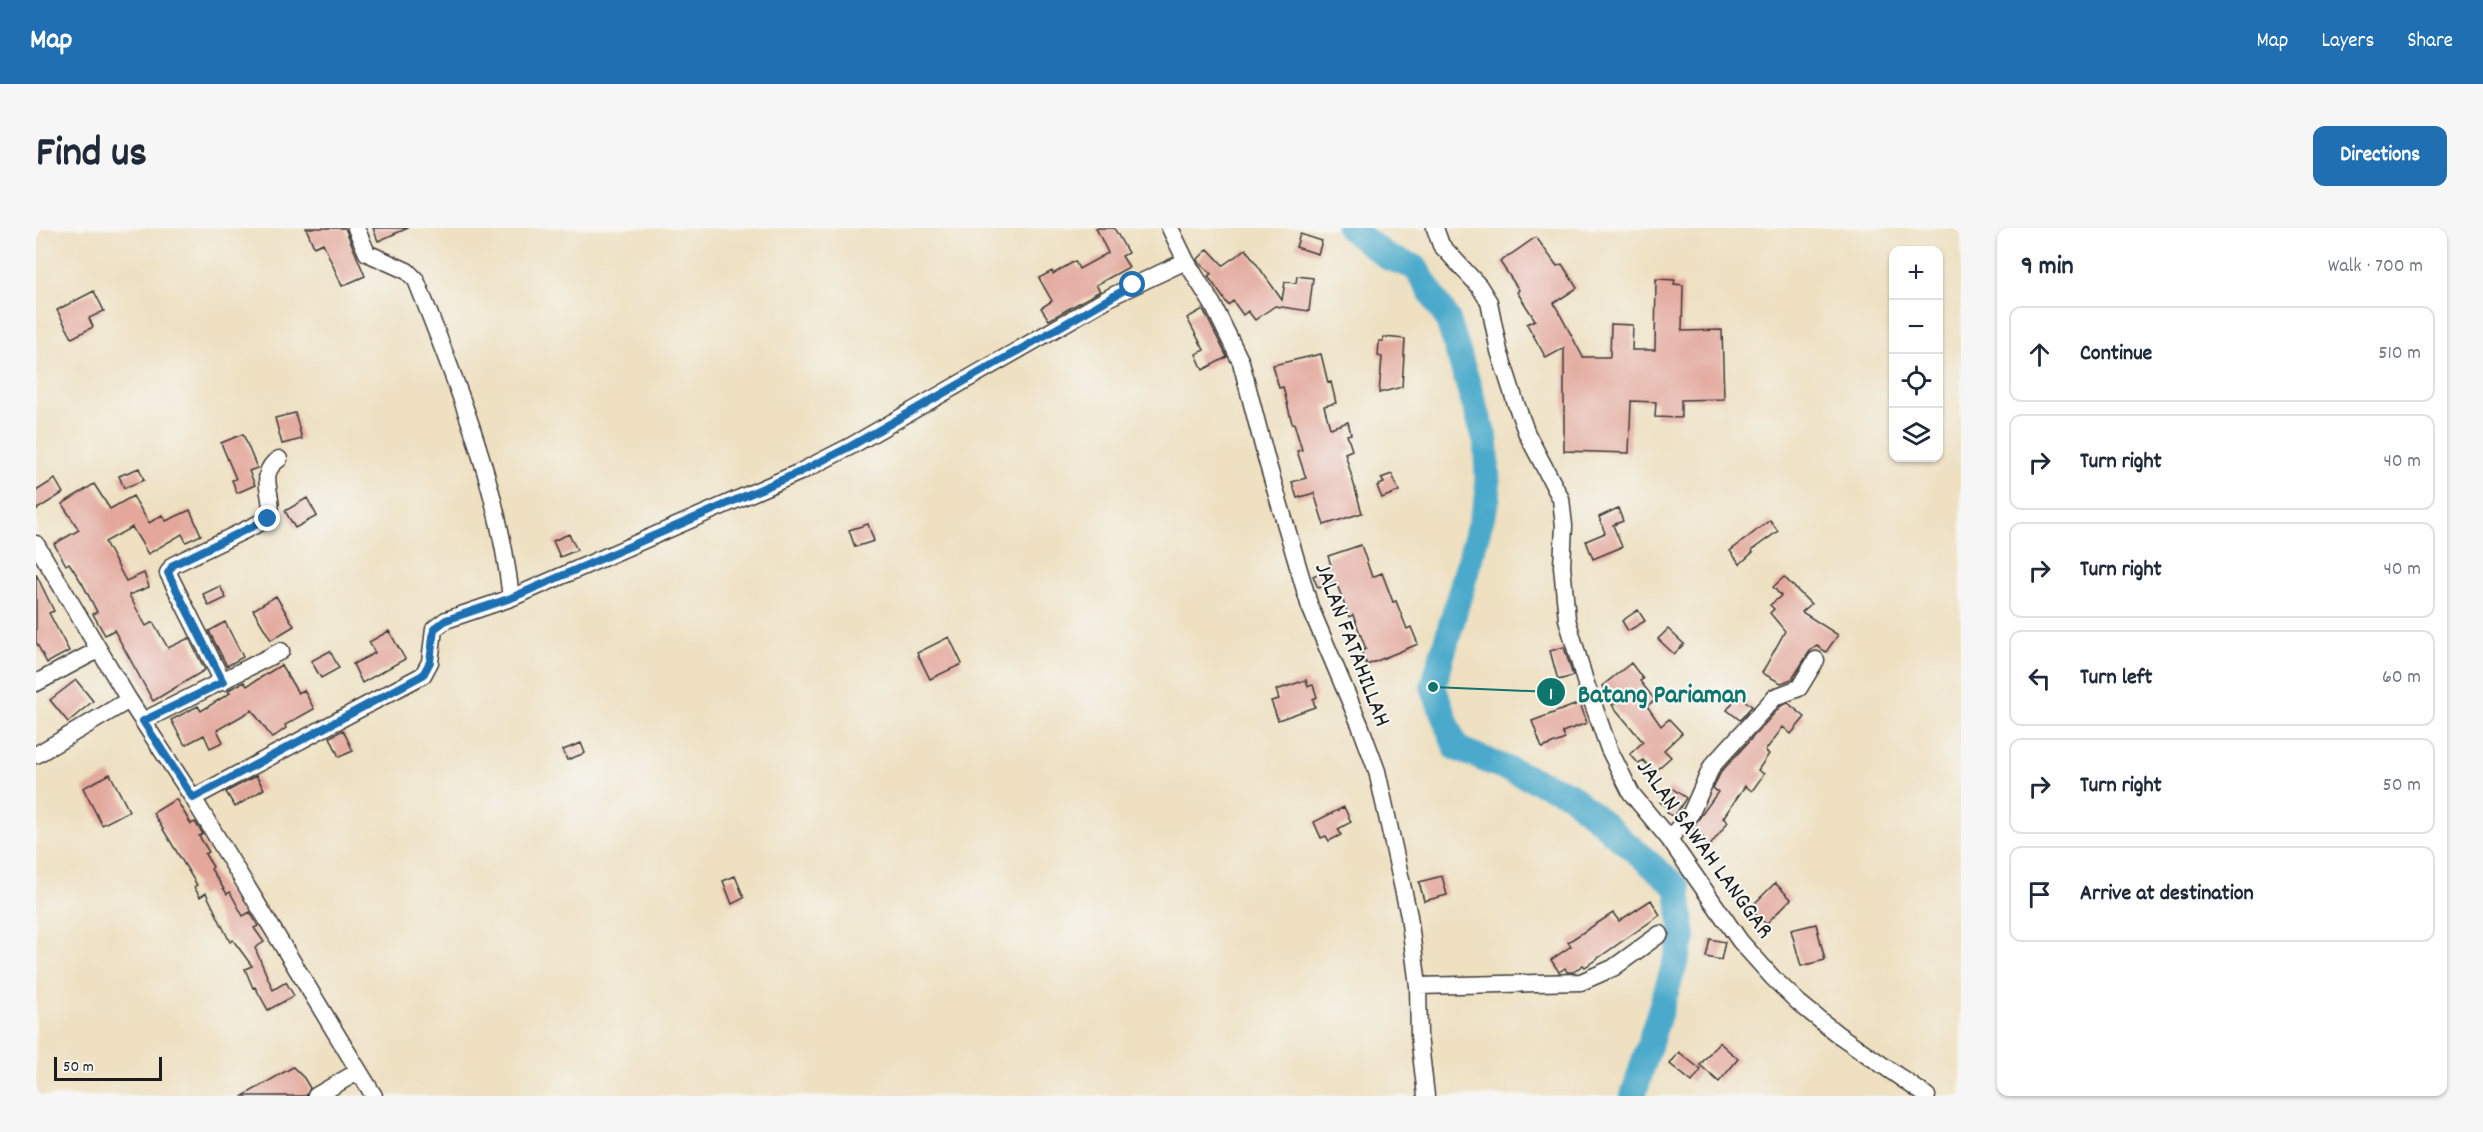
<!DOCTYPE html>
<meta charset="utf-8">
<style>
body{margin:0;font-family:Dekko,sans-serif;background:#f6f6f7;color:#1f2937}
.controls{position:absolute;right:18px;top:18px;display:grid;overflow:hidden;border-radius:12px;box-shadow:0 2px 4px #0004}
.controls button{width:54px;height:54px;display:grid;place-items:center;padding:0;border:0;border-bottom:2px solid #e0e1e3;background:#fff;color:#1f2937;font:30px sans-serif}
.scale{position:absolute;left:18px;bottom:15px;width:108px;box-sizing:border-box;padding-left:6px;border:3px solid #1c1c1c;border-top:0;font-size:16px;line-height:21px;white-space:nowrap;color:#1c1c1c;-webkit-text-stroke:4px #f6f6f2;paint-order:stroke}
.stop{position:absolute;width:18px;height:18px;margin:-14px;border:4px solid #1f6fb2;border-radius:50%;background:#fff}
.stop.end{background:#1f6fb2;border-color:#fff;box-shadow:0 2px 6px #0008}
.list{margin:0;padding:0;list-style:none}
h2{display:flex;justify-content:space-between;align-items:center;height:78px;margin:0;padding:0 24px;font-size:26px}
h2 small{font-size:20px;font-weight:400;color:#747a83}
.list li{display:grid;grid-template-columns:39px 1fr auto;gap:18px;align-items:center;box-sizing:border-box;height:96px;margin:0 12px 12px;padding:0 12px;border:2px solid #e0e1e3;border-radius:12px}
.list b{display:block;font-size:22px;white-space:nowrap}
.list em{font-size:20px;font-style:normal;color:#747a83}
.icon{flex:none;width:33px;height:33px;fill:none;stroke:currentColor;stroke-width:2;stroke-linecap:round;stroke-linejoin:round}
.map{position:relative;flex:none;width:1925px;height:868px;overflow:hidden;border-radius:12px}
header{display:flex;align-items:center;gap:36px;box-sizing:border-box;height:84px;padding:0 30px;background:#1f6fb2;color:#fff}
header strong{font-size:28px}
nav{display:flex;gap:33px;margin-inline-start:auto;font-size:21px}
.intro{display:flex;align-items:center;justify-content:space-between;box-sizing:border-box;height:144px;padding:0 36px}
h1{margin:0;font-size:42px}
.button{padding:15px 27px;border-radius:12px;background:#1f6fb2;color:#fff;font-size:21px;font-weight:700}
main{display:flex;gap:36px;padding:0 36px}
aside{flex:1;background:#fff;border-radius:12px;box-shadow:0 2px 4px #0004}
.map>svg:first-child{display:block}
</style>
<header>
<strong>Map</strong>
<nav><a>Map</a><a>Layers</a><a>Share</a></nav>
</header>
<div class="intro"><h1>Find us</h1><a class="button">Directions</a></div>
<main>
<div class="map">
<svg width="1925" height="868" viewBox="0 0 1925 868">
<rect width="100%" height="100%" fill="#f6f6f2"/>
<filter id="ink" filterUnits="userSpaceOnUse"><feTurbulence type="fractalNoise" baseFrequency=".0167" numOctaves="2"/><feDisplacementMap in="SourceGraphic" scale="12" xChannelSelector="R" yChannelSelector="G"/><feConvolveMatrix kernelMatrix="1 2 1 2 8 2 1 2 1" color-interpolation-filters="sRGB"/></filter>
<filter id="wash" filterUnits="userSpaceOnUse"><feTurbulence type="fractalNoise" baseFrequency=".008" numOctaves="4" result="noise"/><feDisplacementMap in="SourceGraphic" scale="24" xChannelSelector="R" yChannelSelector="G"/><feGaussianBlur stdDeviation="1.35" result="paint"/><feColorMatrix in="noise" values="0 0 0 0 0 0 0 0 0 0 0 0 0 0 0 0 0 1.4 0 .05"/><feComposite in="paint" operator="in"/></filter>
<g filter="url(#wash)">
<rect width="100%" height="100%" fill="#eee0c1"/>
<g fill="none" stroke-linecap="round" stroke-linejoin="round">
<path stroke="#4caacb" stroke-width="26" d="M1313,0L1353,30L1379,39L1412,92L1450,214L1452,268L1397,459L1420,520L1533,566L1642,660L1647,710L1597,868"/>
</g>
<g id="blocks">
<path fill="#e3a79b" d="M270,0H309L329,48L306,58L287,15L278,19Z
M337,0H372L342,13Z
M1060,0H1078L1092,25L1086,28L1093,39L1060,57L1064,63L1013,92L1005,80L1016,73L1003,50L1016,43L1017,46L1039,33L1043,41L1072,25Z
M1264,6L1286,13L1282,26L1260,19Z
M1500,9L1521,38L1526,36L1541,60L1518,75L1547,129H1574L1575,96L1597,97L1596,122H1619L1620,51L1639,52L1638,56L1647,57L1646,103L1686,102L1688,171L1645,172V190L1619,189L1620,174L1595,173L1593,225L1528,223V120L1510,130L1491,96L1499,92L1481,64L1483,62L1464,34Z
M1172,21L1187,37L1210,21L1246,72L1249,54L1260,55L1261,48L1277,50L1273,83L1239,78L1219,92L1212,83L1207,87L1197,73L1192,77L1172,48L1175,46L1161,32Z
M58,63L68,83L53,90L57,99L36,110L21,82Z
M1167,81L1191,129L1167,142L1160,126L1168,122L1151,90Z
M1347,109L1369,111L1366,159L1343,165L1346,129L1342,128L1343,113H1347Z
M1285,126L1292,155L1295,154L1300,175L1288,178L1294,200L1312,194L1315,206L1311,207L1316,222L1309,225L1326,285L1288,297L1278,265L1261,270L1256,254L1270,250L1261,223L1266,222L1258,195H1256L1247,159L1243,160L1237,137Z
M259,185L266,211L246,216L239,190Z
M207,206L221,240L213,243L219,257L201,265L196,252L200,251L185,215Z
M103,240L108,252L88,260L83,248Z
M1356,246L1363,263L1346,270L1341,258L1348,255L1345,250Z
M19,251L27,265L0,282V263Z
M58,256L74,281L97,268L113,295L126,287L130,293L154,282L165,307L150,314L146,306L112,326L96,299L69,314L90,353L108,345L113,359L93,367L110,398L117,394L132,420L153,410L169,442L117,473L78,402L69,407L57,386L61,384L46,355L33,335L30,337L18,316L43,302L26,276Z
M271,270L281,288L259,300L249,283Z
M1582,280L1587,293L1577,297L1586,319L1557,331L1550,313L1569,305L1563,289Z
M1734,292L1742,303L1716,322L1717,324L1704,336L1694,323Z
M832,296L838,313L819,319L813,302Z
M533,306L541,322L524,329L517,313Z
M1325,317L1336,349L1346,345L1357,374L1360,373L1371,401L1375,399L1382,416L1331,437L1325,423L1330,421L1317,387L1313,389L1300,354L1282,360L1277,348L1296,340L1292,328Z
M0,346L18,383L13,385L33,423L11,435L0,414Z
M1748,349L1775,376L1766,384L1802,407L1790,424L1781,418L1774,423L1756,451L1745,455L1726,445L1749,403L1734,385L1738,381L1734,377L1745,368L1737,359Z
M184,358L190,370L173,378L167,366Z
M240,368L258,398L235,412L217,382Z
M1602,382L1609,393L1592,403L1586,393Z
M189,394L207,429L191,438L173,403Z
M1632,401L1648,416L1638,426L1622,411Z
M353,403L369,431L326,455L317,436L339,425L333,414Z
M913,409L926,436L894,451L881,425Z
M1528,419L1537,448L1522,452L1514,423Z
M294,423L303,440L285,450L275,433Z
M1595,435L1607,451L1604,453L1619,472L1611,478L1625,498L1633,491L1646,505L1628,522L1635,529L1618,544L1607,532L1603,536L1594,526L1607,514L1576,477L1579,475L1566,458Z
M245,437L262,465L268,462L278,481L249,497L250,500L236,510L216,482L181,502L187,514L174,520L168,507L149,517L135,492L162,478L165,483L194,465L192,463L196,460L208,454L211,458Z
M40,452L57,473L32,494L14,472Z
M1270,452L1272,458L1277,457L1281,469L1277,471L1279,479L1242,492L1235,473L1243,471L1240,462Z
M1702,467L1716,478L1704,492L1691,482Z
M1544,475L1551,495L1526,504L1529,511L1506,520L1496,493Z
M1752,475L1769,489L1755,506L1747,499L1729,523L1733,526L1722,542L1728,546L1716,563L1709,558L1687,590L1692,594L1673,619L1664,612L1667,609L1656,600L1682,564L1677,560L1685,544L1745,478Z
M307,502L317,523L303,529L294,509Z
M545,515L549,525L531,532L527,522Z
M74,546L93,583L66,597L47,560Z
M220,548L228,561L199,579L190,564Z
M1634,559L1650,570L1638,589L1631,585L1633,581L1624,574Z
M140,571L155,596L159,594L167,606L163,608L173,624L169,626L177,639L175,641L191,666L194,664L207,688L214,684L222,698L218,700L228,714L219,720L237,762L250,754L258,768L232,782L219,759L217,760L209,741L216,738L197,712L194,714L170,665L164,669L158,659L161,657L117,585Z
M1308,579L1315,594L1302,601L1305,607L1293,613L1290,608L1285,610L1278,594Z
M699,648L708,670L696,676L687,653Z
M1406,648L1411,667L1388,673L1383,654Z
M1739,655L1755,671L1730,696L1714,680Z
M1615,672L1624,687L1549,739L1547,737L1537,744H1531L1529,740L1523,744L1515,732L1535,718L1532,714L1577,685L1583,693Z
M1780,696L1789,732L1765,738L1755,702Z
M1674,711L1689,714L1685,732L1670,729Z
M1683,814L1702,831L1683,854L1664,837Z
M1643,824L1665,842L1656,854L1634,836Z
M257,839L268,850L274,860L270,868H207Z"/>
</g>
</g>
<g filter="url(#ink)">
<use href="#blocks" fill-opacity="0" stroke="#3c3935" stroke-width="1.5"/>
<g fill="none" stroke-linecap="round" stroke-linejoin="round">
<defs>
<path id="street" d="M320,0L331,25L371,43L380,52C421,155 463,259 475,370
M1134,0L1150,33L1177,77L1205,134L1232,237L1274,379L1324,497L1341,543L1373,688L1382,758L1383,808L1390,868
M1399,0L1405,17L1443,58L1453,74L1463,123L1479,173L1491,206L1525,271L1528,298L1526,338L1531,391L1549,453L1573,521L1595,565L1633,611L1704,713L1737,750L1763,775L1800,805L1891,868
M0,316L93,472L157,570L387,447L394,434L398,401L410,392L475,370L764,244L815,218L1078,67L1150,33
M187,454L132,345L137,337L232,291C242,269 218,247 243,231
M0,455L62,422
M107,493L245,423
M0,527L93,472
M157,570L338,868
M1633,611L1655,585L1676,538L1739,469L1763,460L1780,432
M1382,758L1545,754L1577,740L1624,706
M280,868L323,843"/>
</defs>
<use href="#street" stroke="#3c3935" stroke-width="19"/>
<use href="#street" stroke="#fff" stroke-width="16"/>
</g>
</g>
<g fill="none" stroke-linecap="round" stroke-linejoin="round" filter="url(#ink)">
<path stroke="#1f6fb2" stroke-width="8" d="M232,291L137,337L132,345L187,454L107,493L157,570L387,447L394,434L398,401L410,392L475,370L764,244L815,218L1097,57"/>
</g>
<g text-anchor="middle" stroke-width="4.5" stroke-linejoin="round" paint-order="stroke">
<g font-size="24" fill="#1c1c1c" stroke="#f6f6f2">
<text transform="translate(1318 416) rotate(69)" y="8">JALAN FATAHILLAH</text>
<text transform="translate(1670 620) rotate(54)" y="8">JALAN SAWAH LANGGAR</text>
</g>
</g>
<path fill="none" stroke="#0f766e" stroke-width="2" d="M1397 459L1515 464"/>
<g fill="#0f766e" stroke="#f6f6f2" stroke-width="2">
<circle cx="1397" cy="459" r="6"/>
<circle cx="1515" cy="464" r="15"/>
</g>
<g font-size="18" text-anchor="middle" font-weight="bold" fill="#fff">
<text x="1515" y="471">1</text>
</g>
<g font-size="26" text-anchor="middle" font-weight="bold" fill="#0f766e" stroke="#f6f6f2" stroke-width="4.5" stroke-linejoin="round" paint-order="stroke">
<text x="1626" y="474">Batang Pariaman</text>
</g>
</svg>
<div class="controls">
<button>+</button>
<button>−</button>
<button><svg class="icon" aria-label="locate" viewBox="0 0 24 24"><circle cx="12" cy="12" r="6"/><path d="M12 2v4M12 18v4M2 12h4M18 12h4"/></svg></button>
<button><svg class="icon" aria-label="layers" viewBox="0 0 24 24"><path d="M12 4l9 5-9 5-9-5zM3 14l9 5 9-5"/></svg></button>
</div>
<div class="scale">50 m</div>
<div class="stop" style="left:1097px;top:57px"></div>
<div class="stop end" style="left:232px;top:291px"></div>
</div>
<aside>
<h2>9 min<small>Walk · 700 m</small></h2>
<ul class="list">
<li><svg class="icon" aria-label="ahead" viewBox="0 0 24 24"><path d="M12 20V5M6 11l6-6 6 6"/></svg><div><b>Continue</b></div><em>510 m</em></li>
<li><svg class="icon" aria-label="right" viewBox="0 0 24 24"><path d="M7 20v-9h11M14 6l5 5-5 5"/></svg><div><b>Turn right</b></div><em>40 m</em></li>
<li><svg class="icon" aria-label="right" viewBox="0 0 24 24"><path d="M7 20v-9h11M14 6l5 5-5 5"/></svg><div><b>Turn right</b></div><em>40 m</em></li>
<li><svg class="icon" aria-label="left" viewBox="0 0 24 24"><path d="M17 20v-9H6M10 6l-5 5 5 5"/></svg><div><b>Turn left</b></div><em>60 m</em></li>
<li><svg class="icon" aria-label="right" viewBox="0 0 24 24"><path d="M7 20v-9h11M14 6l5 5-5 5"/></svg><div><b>Turn right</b></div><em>50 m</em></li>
<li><svg class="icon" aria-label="arrive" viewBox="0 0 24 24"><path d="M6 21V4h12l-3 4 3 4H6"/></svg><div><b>Arrive at destination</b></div></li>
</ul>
</aside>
</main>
